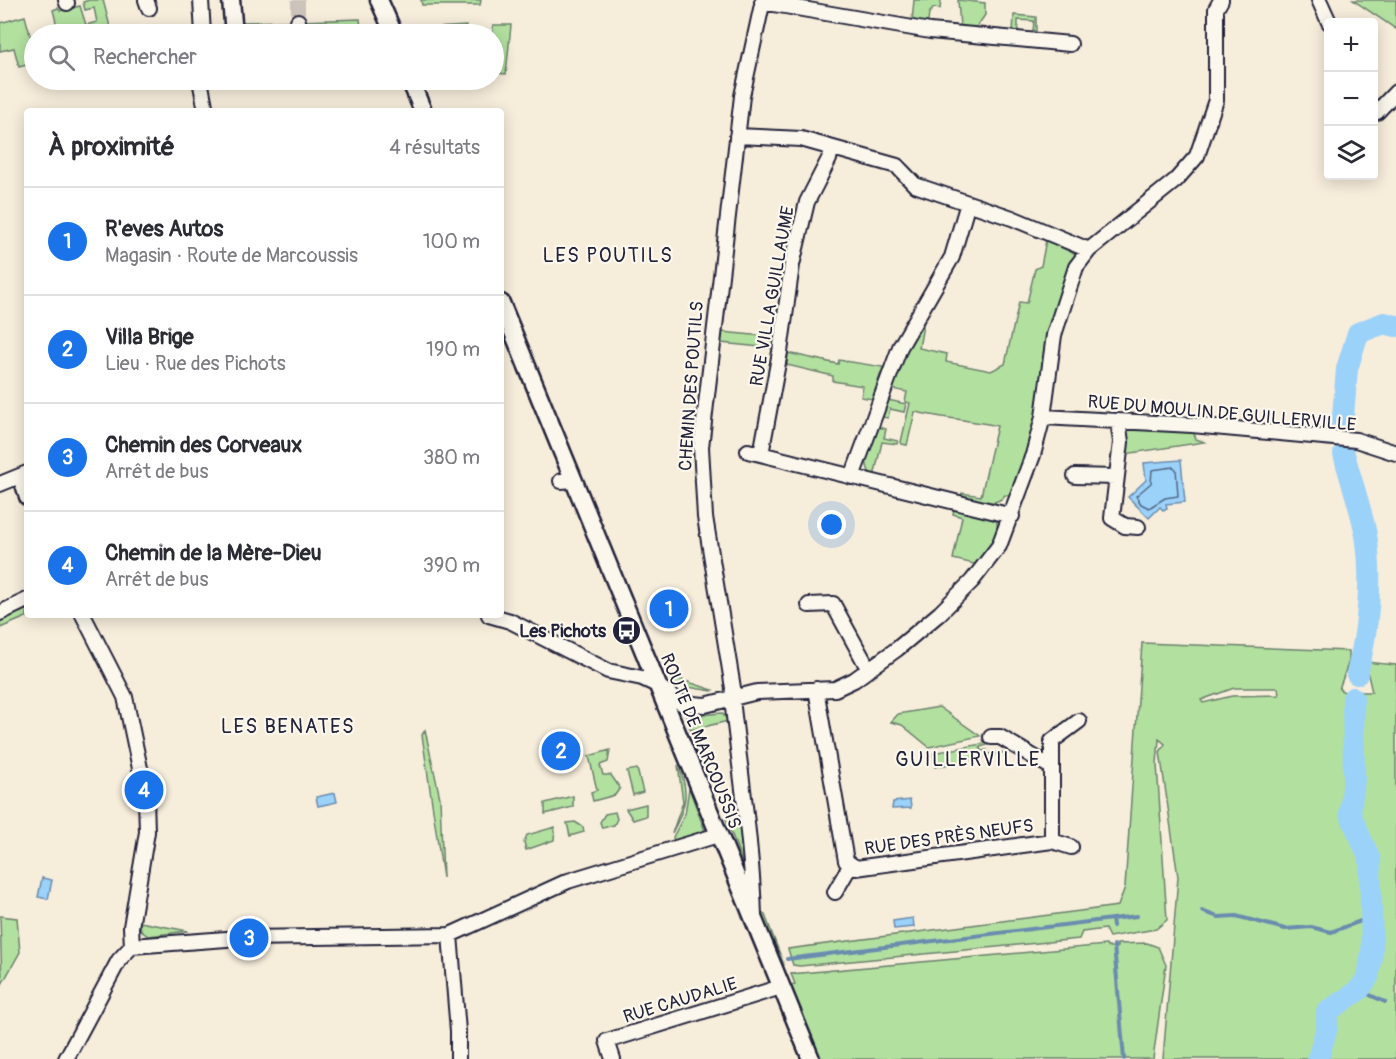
<!DOCTYPE html>
<html lang="fr">
<meta charset="utf-8">
<style>
body{margin:0;font-family:Pangolin,sans-serif;background:#f7f7f7;color:#2b2b33}
.controls{position:absolute;right:18px;top:18px;display:grid;overflow:hidden;border-radius:6px;box-shadow:0 3px 15px #0003}
.controls button{width:54px;height:54px;display:grid;place-items:center;padding:0;border:0;border-bottom:2px solid #e1e1e2;background:#fff;color:#2b2b33;font:30px sans-serif}
.you{position:absolute;left:832px;top:525px;width:21px;height:21px;margin:-15px;border:4px solid #fff;border-radius:50%;background:#1a73e8;box-shadow:0 0 0 9px #1a73e833}
.badge{display:grid;place-items:center;width:39px;height:39px;border-radius:50%;background:#1a73e8;color:#fff;font-size:20px;font-weight:700}
.pin{position:absolute;translate:-50% -50%;border:3px solid #fff;box-shadow:0 2px 6px #0006}
.list{margin:0;padding:0;list-style:none}
h2{display:flex;justify-content:space-between;align-items:center;height:78px;margin:0;padding:0 24px;font-size:26px}
h2 small{font-size:20px;font-weight:400;color:#7c7c81}
.list li{display:grid;grid-template-columns:39px 1fr auto;gap:18px;align-items:center;box-sizing:border-box;height:108px;padding:0 24px;border-top:2px solid #e1e1e2}
.list b{display:block;font-size:22px;white-space:nowrap}
.list p{margin:0;font-size:20px;white-space:nowrap;color:#7c7c81}
.list em{font-size:20px;font-style:normal;color:#7c7c81}
.icon{flex:none;width:33px;height:33px;fill:none;stroke:currentColor;stroke-width:2;stroke-linecap:round;stroke-linejoin:round}
.map{position:relative;flex:none;width:1396px;height:1059px;overflow:hidden}
.search{position:absolute;background:#fff;box-shadow:0 3px 15px #0003;left:24px;top:24px;width:480px;height:66px;display:flex;align-items:center;gap:15px;box-sizing:border-box;padding:0 21px;border-radius:33px;color:#7c7c81;font-size:22px}
.panel{position:absolute;background:#fff;box-shadow:0 3px 15px #0003;left:24px;top:108px;width:480px;height:510px;border-radius:6px}
.map>svg:first-child{display:block}
</style>
<div class="map">
<svg width="1396" height="1059" viewBox="0 0 1396 1059">
<rect width="100%" height="100%" fill="#f7eddb"/>
<filter id="ink" filterUnits="userSpaceOnUse"><feTurbulence type="fractalNoise" baseFrequency=".0167" numOctaves="2"/><feDisplacementMap in="SourceGraphic" scale="12" xChannelSelector="R" yChannelSelector="G"/><feConvolveMatrix kernelMatrix="1 2 1 2 8 2 1 2 1" color-interpolation-filters="sRGB"/></filter>
<g filter="url(#ink)">
<path fill="#b2e09f" stroke="#6a816d" stroke-width="1.5" fill-rule="evenodd" d="M89,0H103L112,34H59L53,10L58,8L60,11L80,6L86,25L97,22L94,8L85,10L83,2Z
M421,0H481L480,5H422Z
M914,0H941L940,9L934,8L929,13L928,22L912,21Z
M958,0L985,3V15L976,28L960,27Z
M1353,0H1396V29Z
M1014,15L1036,17V31H1033L1034,21L1018,20V33H1013Z
M25,16L34,50V63L19,67L14,48L0,51V23Z
M360,19L361,28L301,29V21Z
M289,21V30L244,32L243,22Z
M493,25H511L506,74L494,73Z
M466,26L465,34H435V28Z
M1046,240L1075,254L1077,258C1049,305 1045,360 1036,412C1031,441 1021,469 1013,497L1005,495C995,509 976,500 961,497L962,493L981,496L997,426C969,420 942,418 915,412L907,445L902,444L901,442L910,403L905,402L907,392L892,389L905,353H907L905,350L925,314L919,348L947,354L946,362L991,371L1005,364L1019,302L1027,303L1035,269L1041,266Z
M722,332L774,337L772,348L721,343Z
M788,353L838,364L839,360L883,367L872,399L861,397L863,386L833,381V376L829,375L787,365Z
M888,400L906,404L904,412L890,409L888,418L881,417Z
M1123,425L1193,431L1196,439L1204,442L1125,454Z
M878,427L886,429L884,438L898,441L897,444L882,442L874,477C858,464 872,442 878,427Z
M954,509L996,520C1002,536 987,552 978,565L953,559L962,517L953,514Z
M27,609V615H31L0,628V621Z
M1142,643L1349,651V661L1339,689L1344,692H1372L1365,662L1396,665V1059H1163L1178,877L1160,752L1165,744L1159,739L1157,764L1167,920L1156,929L1109,937L1105,929L1082,932L1079,939L800,966L793,965L788,949L1118,906L1125,887ZM1234,688H1278L1279,695L1232,696L1203,703L1201,700Z
M676,678L713,690L712,691L675,685Z
M939,707L980,736L929,747L902,725L891,722L898,714Z
M722,713L728,721L691,730L686,718L688,716Z
M425,730L440,798L443,878L422,735Z
M992,742L994,743L980,747L981,751L987,750L988,754L1007,752L935,767L933,753Z
M610,750L608,762L600,765L603,775H611L620,788L615,795L593,801L591,792L597,790L589,756Z
M678,765C690,792 686,807 672,833L683,802Z
M637,769L643,792L633,795L627,771Z
M689,788L705,831L674,840L673,837L685,814Z
M573,796V807L545,814V803Z
M646,804V816L633,820L626,809Z
M615,812L617,819L614,825L602,828L600,822L605,814Z
M741,815L746,872L726,819Z
M575,822L583,827L584,832L570,836L567,823Z
M555,827L554,840L526,850L524,842L527,835Z
M762,912L765,915L784,965L780,966L763,922Z
M0,916L17,918L20,952L2,984Z
M140,922L188,931L148,936L141,931Z
M1147,943L1158,947L1166,965L1153,1059H820L790,985L795,984L791,974L1106,945L1107,947H1117V944Z"/>
<path fill="#9bd2fa" stroke="#6b8cae" stroke-width="1.5" d="M1181,460L1185,502L1166,504L1167,508L1163,510L1160,507L1149,518L1128,497L1146,480L1144,463Z
M335,793L337,802L318,806L316,797Z
M910,800L911,808L892,809L893,802Z
M42,878L52,880L48,899L38,897Z
M913,918L914,927L894,929L893,921Z"/>
<g fill="none" stroke-linecap="round" stroke-linejoin="round">
<path stroke="#526887" stroke-width="1.5" d="M1173,467L1176,469L1178,496L1165,498L1149,508L1141,504L1136,496L1151,483L1152,470Z"/>
<path stroke="#6b8cae" stroke-width="4" d="M1202,911L1218,917L1236,916L1285,929L1311,927L1331,932L1369,918
M1112,919L1137,916
M1114,945L1124,1059
M787,959L1112,919L1113,926
M1359,990L1385,1002"/>
<path stroke="#9bd2fa" stroke-width="22" d="M1342,428L1347,369L1358,333L1384,323L1396,326
M1344,454C1351,481 1361,508 1366,535C1373,579 1368,631 1357,674
M1318,1059L1327,1028V1012L1359,990L1368,977L1372,952L1370,860L1350,813L1354,779L1353,698"/>
<path stroke="#ccc4bb" stroke-width="14" stroke-dasharray="14 7" stroke-linecap="butt" d="M298,0V21"/>
<defs>
<path id="minor" d="M66,0L67,3
M146,0L149,8
M201,0L203,34
M1319,0L1329,22
M762,2L930,31L1070,44
M298,21V34
M200,80L206,111
M1374,107L1377,112L1396,92
M737,136L801,139L897,166L915,185L1012,218L1089,250
M1043,417L1192,425L1356,440L1396,453
M1118,421L1121,442L1112,518L1125,526L1138,527
M748,451L1012,516
M761,454L780,352L792,265L807,202L829,159L831,149
M20,476L27,498
M1075,476L1116,477
M852,477L900,347L952,257L968,203
M561,481L573,480
M0,484L27,473
M809,605L833,604L869,670
M0,613L27,600
M83,615L125,697L146,797L147,832L131,927L132,946
M489,615L510,621L608,671L642,678L657,685L681,703L705,705L757,692L835,689L854,680L897,649L940,613L972,581L999,546L1033,455L1043,417L1054,335L1076,267L1089,250L1176,180L1197,156L1216,100V9L1221,0
M816,689L846,861L856,868L1052,841V741L1079,721
M991,737H1000L1051,767
M1052,841L1071,847
M835,892L850,866
M754,916C752,844 740,771 732,699L733,688L705,517L701,447L742,96L763,0
M450,935L458,1031V1059
M66,1059L119,960L132,946L240,938L450,935L568,881L718,835
M613,1059L607,1041L781,987"/>
<path id="major" d="M231,0L234,34
M379,0L394,34
M410,80L423,111
M501,303L811,1059"/>
</defs>
<use href="#minor" stroke="#22223b" stroke-width="18"/>
<use href="#major" stroke="#22223b" stroke-width="21"/>
<use href="#minor" stroke="#fbf7ec" stroke-width="14"/>
<use href="#major" stroke="#fbf7ec" stroke-width="16"/>
</g>
</g>
<defs>
<symbol id="bus-disc" viewBox="-11 -11 22 22"><circle r="9.5" fill="#22223b" stroke="#fbf7ec"/><path d="M-5-6H5V4H4V6H2V4H-2V6H-4V4H-5ZM-3.5-4V0h7V-4ZM-3.5 1.2v1.5H-2V1.2ZM2 1.2v1.5H3.5V1.2Z" fill="#fff"/></symbol>
</defs>
<g fill-rule="evenodd">
<use href="#bus-disc" x="610" y="614" width="33" height="33"/>
</g>
<g text-anchor="middle" stroke-width="4.5" stroke-linejoin="round" paint-order="stroke">
<g font-size="18" fill="#22223b" stroke="#fbf7ec">
<text transform="translate(772 296) rotate(-80)" y="6">RUE VILLA GUILLAUME</text>
<text transform="translate(691 386) rotate(-86)" y="6">CHEMIN DES POUTILS</text>
<text transform="translate(1222 413) rotate(5)" y="6">RUE DU MOULIN DE GUILLERVILLE</text>
<text transform="translate(701 741) rotate(68)" y="6">ROUTE DE MARCOUSSIS</text>
<text transform="translate(949 837) rotate(-8)" y="6">RUE DES PRÈS NEUFS</text>
<text transform="translate(680 1000) rotate(-17)" y="6">RUE CAUDALIE</text>
</g>
<g font-size="18" font-weight="bold" fill="#22223b" stroke="#fbf7ec" text-anchor="end">
<text x="606" y="637">Les Pichots</text>
</g>
<g font-size="20" letter-spacing="1.5" fill="#22223b" stroke="#fbf7ec">
<text x="608" y="262">LES POUTILS</text>
<text x="288" y="733">LES BENATES</text>
<text x="968" y="766">GUILLERVILLE</text>
</g>
</g>
</svg>
<div class="controls">
<button>+</button>
<button>−</button>
<button><svg class="icon" aria-label="layers" viewBox="0 0 24 24"><path d="M12 4l9 5-9 5-9-5zM3 14l9 5 9-5"/></svg></button>
</div>
<div class="you"></div>
<div class="pin badge" style="left:669px;top:609px">1</div>
<div class="pin badge" style="left:561px;top:751px">2</div>
<div class="pin badge" style="left:249px;top:938px">3</div>
<div class="pin badge" style="left:144px;top:790px">4</div>
<div class="search"><svg class="icon" aria-label="search" viewBox="0 0 24 24"><circle cx="10" cy="10" r="6"/><path d="M15 15l6 6"/></svg>Rechercher</div>
<section class="panel">
<h2>À proximité<small>4 résultats</small></h2>
<ul class="list">
<li><span class="badge">1</span><div><b>R'eves Autos</b><p>Magasin · Route de Marcoussis</p></div><em>100 m</em></li>
<li><span class="badge">2</span><div><b>Villa Brige</b><p>Lieu · Rue des Pichots</p></div><em>190 m</em></li>
<li><span class="badge">3</span><div><b>Chemin des Corveaux</b><p>Arrêt de bus</p></div><em>380 m</em></li>
<li><span class="badge">4</span><div><b>Chemin de la Mère-Dieu</b><p>Arrêt de bus</p></div><em>390 m</em></li>
</ul>
</section>
</div>
